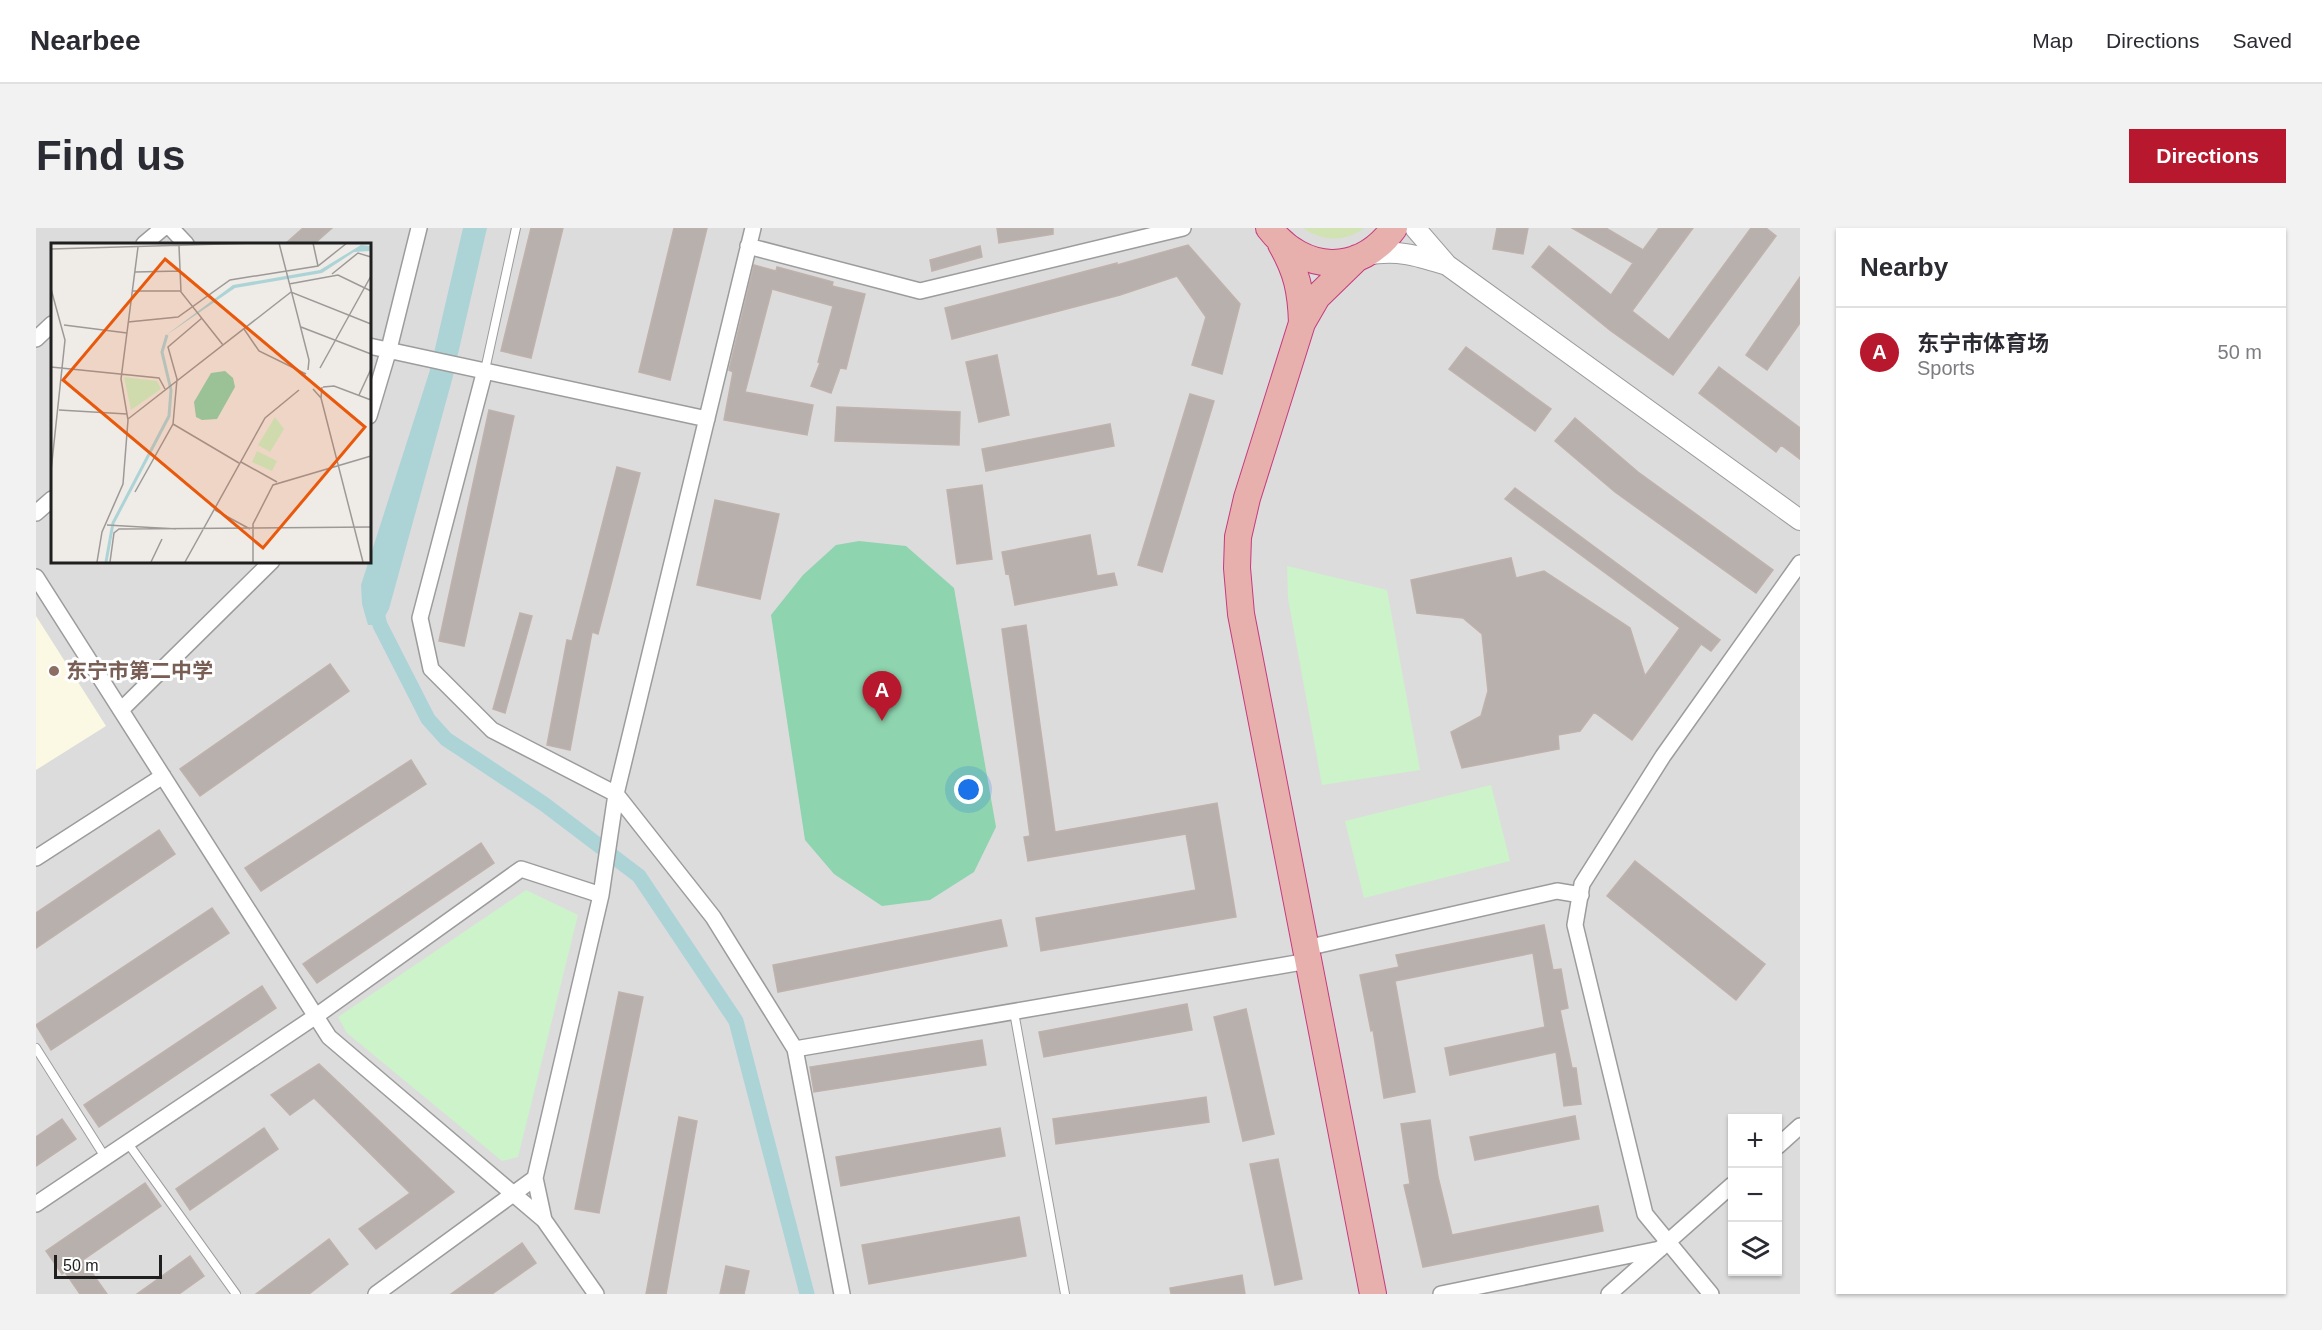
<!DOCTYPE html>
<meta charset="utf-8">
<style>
body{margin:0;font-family:Arial,"Noto Sans SC",sans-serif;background:#f2f2f3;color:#2b2b33}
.controls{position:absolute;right:18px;bottom:18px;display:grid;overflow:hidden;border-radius:0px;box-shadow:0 2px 4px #0004}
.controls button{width:54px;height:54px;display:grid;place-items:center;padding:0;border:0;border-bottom:2px solid #e1e1e2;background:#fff;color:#2b2b33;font:30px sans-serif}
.scale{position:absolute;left:18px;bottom:15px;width:108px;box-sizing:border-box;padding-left:6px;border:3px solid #1f1f1f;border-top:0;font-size:16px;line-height:21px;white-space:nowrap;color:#1f1f1f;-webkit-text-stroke:4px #fff;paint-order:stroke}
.you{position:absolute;left:933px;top:562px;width:21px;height:21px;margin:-15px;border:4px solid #fff;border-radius:50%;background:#1a73e8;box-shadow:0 0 0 9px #1a73e833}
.badge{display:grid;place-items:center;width:39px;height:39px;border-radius:50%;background:#b7182e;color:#fff;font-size:20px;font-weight:700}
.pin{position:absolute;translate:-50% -50px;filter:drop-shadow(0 2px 3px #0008)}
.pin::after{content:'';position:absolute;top:32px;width:21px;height:18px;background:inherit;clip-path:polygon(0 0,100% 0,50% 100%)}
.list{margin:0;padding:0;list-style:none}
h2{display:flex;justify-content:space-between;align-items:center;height:78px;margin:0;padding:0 24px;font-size:26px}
h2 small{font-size:20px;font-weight:400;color:#7c7c81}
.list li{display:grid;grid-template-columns:39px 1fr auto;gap:18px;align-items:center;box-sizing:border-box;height:90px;padding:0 24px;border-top:2px solid #e1e1e2}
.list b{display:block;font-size:22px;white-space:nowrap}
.list p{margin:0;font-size:20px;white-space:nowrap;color:#7c7c81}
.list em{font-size:20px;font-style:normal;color:#7c7c81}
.icon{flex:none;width:33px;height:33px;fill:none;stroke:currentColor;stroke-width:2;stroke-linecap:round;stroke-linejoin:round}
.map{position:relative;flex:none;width:1764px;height:1066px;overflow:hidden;border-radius:0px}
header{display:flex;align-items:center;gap:36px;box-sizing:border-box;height:84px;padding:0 30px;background:#fff;border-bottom:2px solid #e1e1e2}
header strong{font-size:28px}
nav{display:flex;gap:33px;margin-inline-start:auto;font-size:21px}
.intro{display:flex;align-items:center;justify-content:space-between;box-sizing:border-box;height:144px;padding:0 36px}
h1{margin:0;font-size:42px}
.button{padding:15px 27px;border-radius:0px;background:#b7182e;color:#fff;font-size:21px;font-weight:700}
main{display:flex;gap:36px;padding:0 36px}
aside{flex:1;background:#fff;border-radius:0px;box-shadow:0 2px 4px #0004}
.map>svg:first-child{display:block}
</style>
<header>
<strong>Nearbee</strong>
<nav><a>Map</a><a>Directions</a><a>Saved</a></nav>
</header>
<div class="intro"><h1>Find us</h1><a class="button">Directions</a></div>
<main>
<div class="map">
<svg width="1764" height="1066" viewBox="0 0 1764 1066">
<rect width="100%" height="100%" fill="#efebe7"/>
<path fill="#dddcdd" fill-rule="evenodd" d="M0,0H1764V1066H0ZM16,16H333V333H16ZM1696,890H1742V1044H1696Z"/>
<path fill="#fbf8e3" d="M0,388L70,498L0,542Z"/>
<path fill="#d1e3b3" d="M1267,0H1328C1309,15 1285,13 1267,0Z"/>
<path fill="#ccf3c9" d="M1251,338L1351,362L1384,542L1286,557L1252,370Z
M1455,557L1474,633L1328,670L1309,593Z
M490,662L542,687L482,929L466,933L311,805L302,789Z"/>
<path fill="#8ed4af" d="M823,313L870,318L918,360L960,599L938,644L894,672L846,678L798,646L769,612L735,387L767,347L800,317Z"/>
<path fill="#acd4d7" d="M427,0H451L416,152L353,381L344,397H332L326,376L325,357L394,142Z"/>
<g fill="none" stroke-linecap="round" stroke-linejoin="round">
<path stroke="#acd4d7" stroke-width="15" d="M339,377L344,397L392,491L410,511L508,576L603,648L700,793L771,1066"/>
</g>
<path fill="#b8b0ad" stroke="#bfb1ab" stroke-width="1.5" d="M267,0H296L278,16H249Z
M495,0H527L495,130L465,123Z
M638,0H671L634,152L603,144Z
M961,0H1017V6L963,15Z
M1461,0H1492L1487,26L1457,21Z
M1536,0H1570L1607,22L1623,0H1657L1596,83L1633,112L1715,0H1730L1740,8L1637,147L1575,103L1496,39L1513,18L1575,67L1597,35Z
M1152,17L1204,76L1186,146L1156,137L1170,89L1141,48L1084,67L916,111L909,80L1081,35V37Z
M944,18L946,29L896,43L894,32Z
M718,37L740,43L741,39L797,54L796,58L829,66L810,141L804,140L795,165L775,158L784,135L782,134L797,78L736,61L709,164L777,177L771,207L688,192L697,144L693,142Z
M1764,49V95L1731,142L1710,127Z
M1430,119L1515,181L1499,203L1413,141Z
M961,127L973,187L943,194L930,134Z
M1683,139L1764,200V231L1745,217L1740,224L1663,165Z
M1154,166L1178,173L1126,344L1102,337Z
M801,179L924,184L923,217L799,213Z
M453,182L478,188L428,418L403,413Z
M1539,190L1602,244L1737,342L1720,365L1579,264L1519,213Z
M1074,196L1078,218L950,243L946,221Z
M581,239L604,245L562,406L556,404L534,522L511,517L531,412L536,413Z
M946,257L956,331L921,336L911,262Z
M1479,260L1684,412L1675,423L1665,416L1596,512L1558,484L1544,503L1522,507L1523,521L1426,540L1415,504L1445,488L1452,463L1446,406L1427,390L1381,385L1375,352L1475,330L1480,350L1508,343L1594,400L1609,448L1644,400L1469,271Z
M679,272L743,286L724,371L661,357Z
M1054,307L1061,348L1078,345L1081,357L979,377L973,345L970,346L966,324Z
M484,385L496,388L469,485L457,481Z
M990,397L1019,604L1181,575L1200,689L1005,723L1000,690L1160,662L1150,606L992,633L988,609L994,608L966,401Z
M294,436L313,463L164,568L144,541Z
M375,532L390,556L225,663L209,640Z
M123,602L139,626L0,720V685Z
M445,615L458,635L281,755L267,736Z
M1599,633L1729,736L1700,772L1571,668Z
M176,680L193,705L15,822L0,797Z
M965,692L971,718L742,764L737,737Z
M1508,697L1517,742L1525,741L1532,780L1524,782L1536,840H1540L1545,876L1528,878L1520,824L1414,847L1409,820L1509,799L1497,725L1359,753L1379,864L1348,870L1337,802L1335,803L1324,747L1363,739L1360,727Z
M226,758L240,780L63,899L48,877Z
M583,764L607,769L563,985L539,981Z
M1151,776L1156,802L1008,829L1003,804Z
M1210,781L1238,906L1207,913L1178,789Z
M946,812L950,837L778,864L774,839Z
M283,836L418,964L340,1021L323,1001L374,965L278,870L254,887L235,867Z
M1170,869L1173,894L1020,916L1017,891Z
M1539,888L1543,911L1439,932L1434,909Z
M643,889L661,893L630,1066H610Z
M26,891L40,911L0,938V909Z
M1394,892L1402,949L1416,1007L1562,978L1567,1003L1387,1039L1368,957L1374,956L1365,896Z
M228,900L242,921L154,982L140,961Z
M964,900L969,928L805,958L800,929Z
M1242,931L1266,1051L1239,1057L1214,936Z
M109,955L125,978L47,1032L71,1066H44L29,1044L26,1046L10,1023Z
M983,989L990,1028L833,1056L826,1017Z
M293,1011L312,1036L273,1066H220Z
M486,1015L500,1035L456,1066H415Z
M154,1028L168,1048L143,1066H101Z
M690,1038L713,1043L708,1066H684Z
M1206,1047L1209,1066H1135L1134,1060Z"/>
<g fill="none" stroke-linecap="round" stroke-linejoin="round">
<defs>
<path id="service" d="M449,142L480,0
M978,784L1029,1066
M0,820L69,929
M91,914L200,1066"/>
<path id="minor" d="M135,0L150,16
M108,16L127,0
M712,18L884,63L1147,0
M0,111L16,96
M333,118L671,191
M449,142L384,390L395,441L456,502L580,566L677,689L759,821L806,1066
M333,188L353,121L383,0
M0,285L16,271
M0,349L293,809L508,992L560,1066
M85,482L236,333
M0,630L127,548
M1270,720L1521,663L1545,667
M759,821L1272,733
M1742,918L1764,898
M0,976L280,788L485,641L565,667
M508,992L499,950L565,667L580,566L717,0
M340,1066L499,950
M1405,1066L1624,1021
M1573,1066L1696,957
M1675,1066L1609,986L1539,697L1546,656L1627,528L1764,335"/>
<path id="tertiary" d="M1330,27C1362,21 1382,28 1411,37L1379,0
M1411,37L1764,292"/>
<path id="trunk" d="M1233,0C1268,45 1323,48 1358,0
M1245,16C1261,44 1265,63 1266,95L1281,69L1321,30
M1266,95L1211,270L1202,309L1201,340L1205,386L1337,1066"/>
</defs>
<use href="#service" stroke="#9c9c9c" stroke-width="10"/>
<use href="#minor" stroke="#9c9c9c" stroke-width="18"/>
<use href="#tertiary" stroke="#9c9c9c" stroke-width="22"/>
<use href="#trunk" stroke="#c63a7e" stroke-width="28"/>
<use href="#service" stroke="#fff" stroke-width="8"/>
<use href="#minor" stroke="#fff" stroke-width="15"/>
<use href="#tertiary" stroke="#fff" stroke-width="20"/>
<use href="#trunk" stroke="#e7b0ac" stroke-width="26"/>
</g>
<circle fill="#8d6e63" stroke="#fff" stroke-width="2" cx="18" cy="443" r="6"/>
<g text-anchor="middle" stroke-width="6" stroke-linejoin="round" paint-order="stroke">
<g font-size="21" font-weight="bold" fill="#785e54" stroke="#fff" text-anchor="start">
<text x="30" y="450">东宁市第二中学</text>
</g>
</g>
<g transform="translate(15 15)">
<rect width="320" height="320" fill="#efebe7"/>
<path d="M73,134L106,138L110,146L80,167ZM224,174L233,186L219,209L207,202ZM206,208L226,218L221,228L201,219Z" fill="#ccf3c9"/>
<path d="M174,128L182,135L184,144L166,176L151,177L145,174L143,159L160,130Z" fill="#8ed4af"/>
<path d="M310,2L319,3V8L303,9L271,30L184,45L114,93L182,42L269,27Z" fill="#acd4d7"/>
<path fill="none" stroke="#acd4d7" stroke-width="3" d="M55,319L62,280L118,173L120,147L111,109L116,92"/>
<path fill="none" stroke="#9c9997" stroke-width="1.5" d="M228,0L258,117L257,127M262,0L267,23M128,3L130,49L172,102M0,6L207,0M84,29L129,28M281,31L307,10L320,14M238,41L287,32L320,48M0,46L14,97L0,228M81,48H130M77,79L127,74L179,37L267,23L296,0M13,82L76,90M250,84L320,111M193,86L208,108L255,131M0,124L108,135L114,146M269,125L320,33M272,144L283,143L320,157M262,146L270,155L271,144M308,152L320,126M270,155L312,319M8,167L76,171M77,176L240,49L320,81M122,181L188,220M190,219L226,239M84,249L122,181L126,136L117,104L151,75M164,267L199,286M56,282L125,286M46,319L51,289L72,241L77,177L70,136L87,4M59,319L63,290L68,286L320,284M100,319L111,296M134,319L214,175L248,147M202,319V281L222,242L320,213"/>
<path fill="#e8590c" fill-opacity="0.15" stroke="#e8590c" stroke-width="3" d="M114,16L314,184L212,305L12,137Z"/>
<rect width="320" height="320" fill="none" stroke="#1f1f1f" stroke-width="3"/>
</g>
</svg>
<div class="controls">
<button>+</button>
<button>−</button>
<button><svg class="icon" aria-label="layers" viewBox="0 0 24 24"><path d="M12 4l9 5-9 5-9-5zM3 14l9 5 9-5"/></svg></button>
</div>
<div class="scale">50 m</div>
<div class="you"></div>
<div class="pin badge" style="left:846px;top:493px">A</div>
</div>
<aside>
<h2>Nearby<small></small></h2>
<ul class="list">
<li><span class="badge">A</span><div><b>东宁市体育场</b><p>Sports</p></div><em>50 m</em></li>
</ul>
</aside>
</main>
